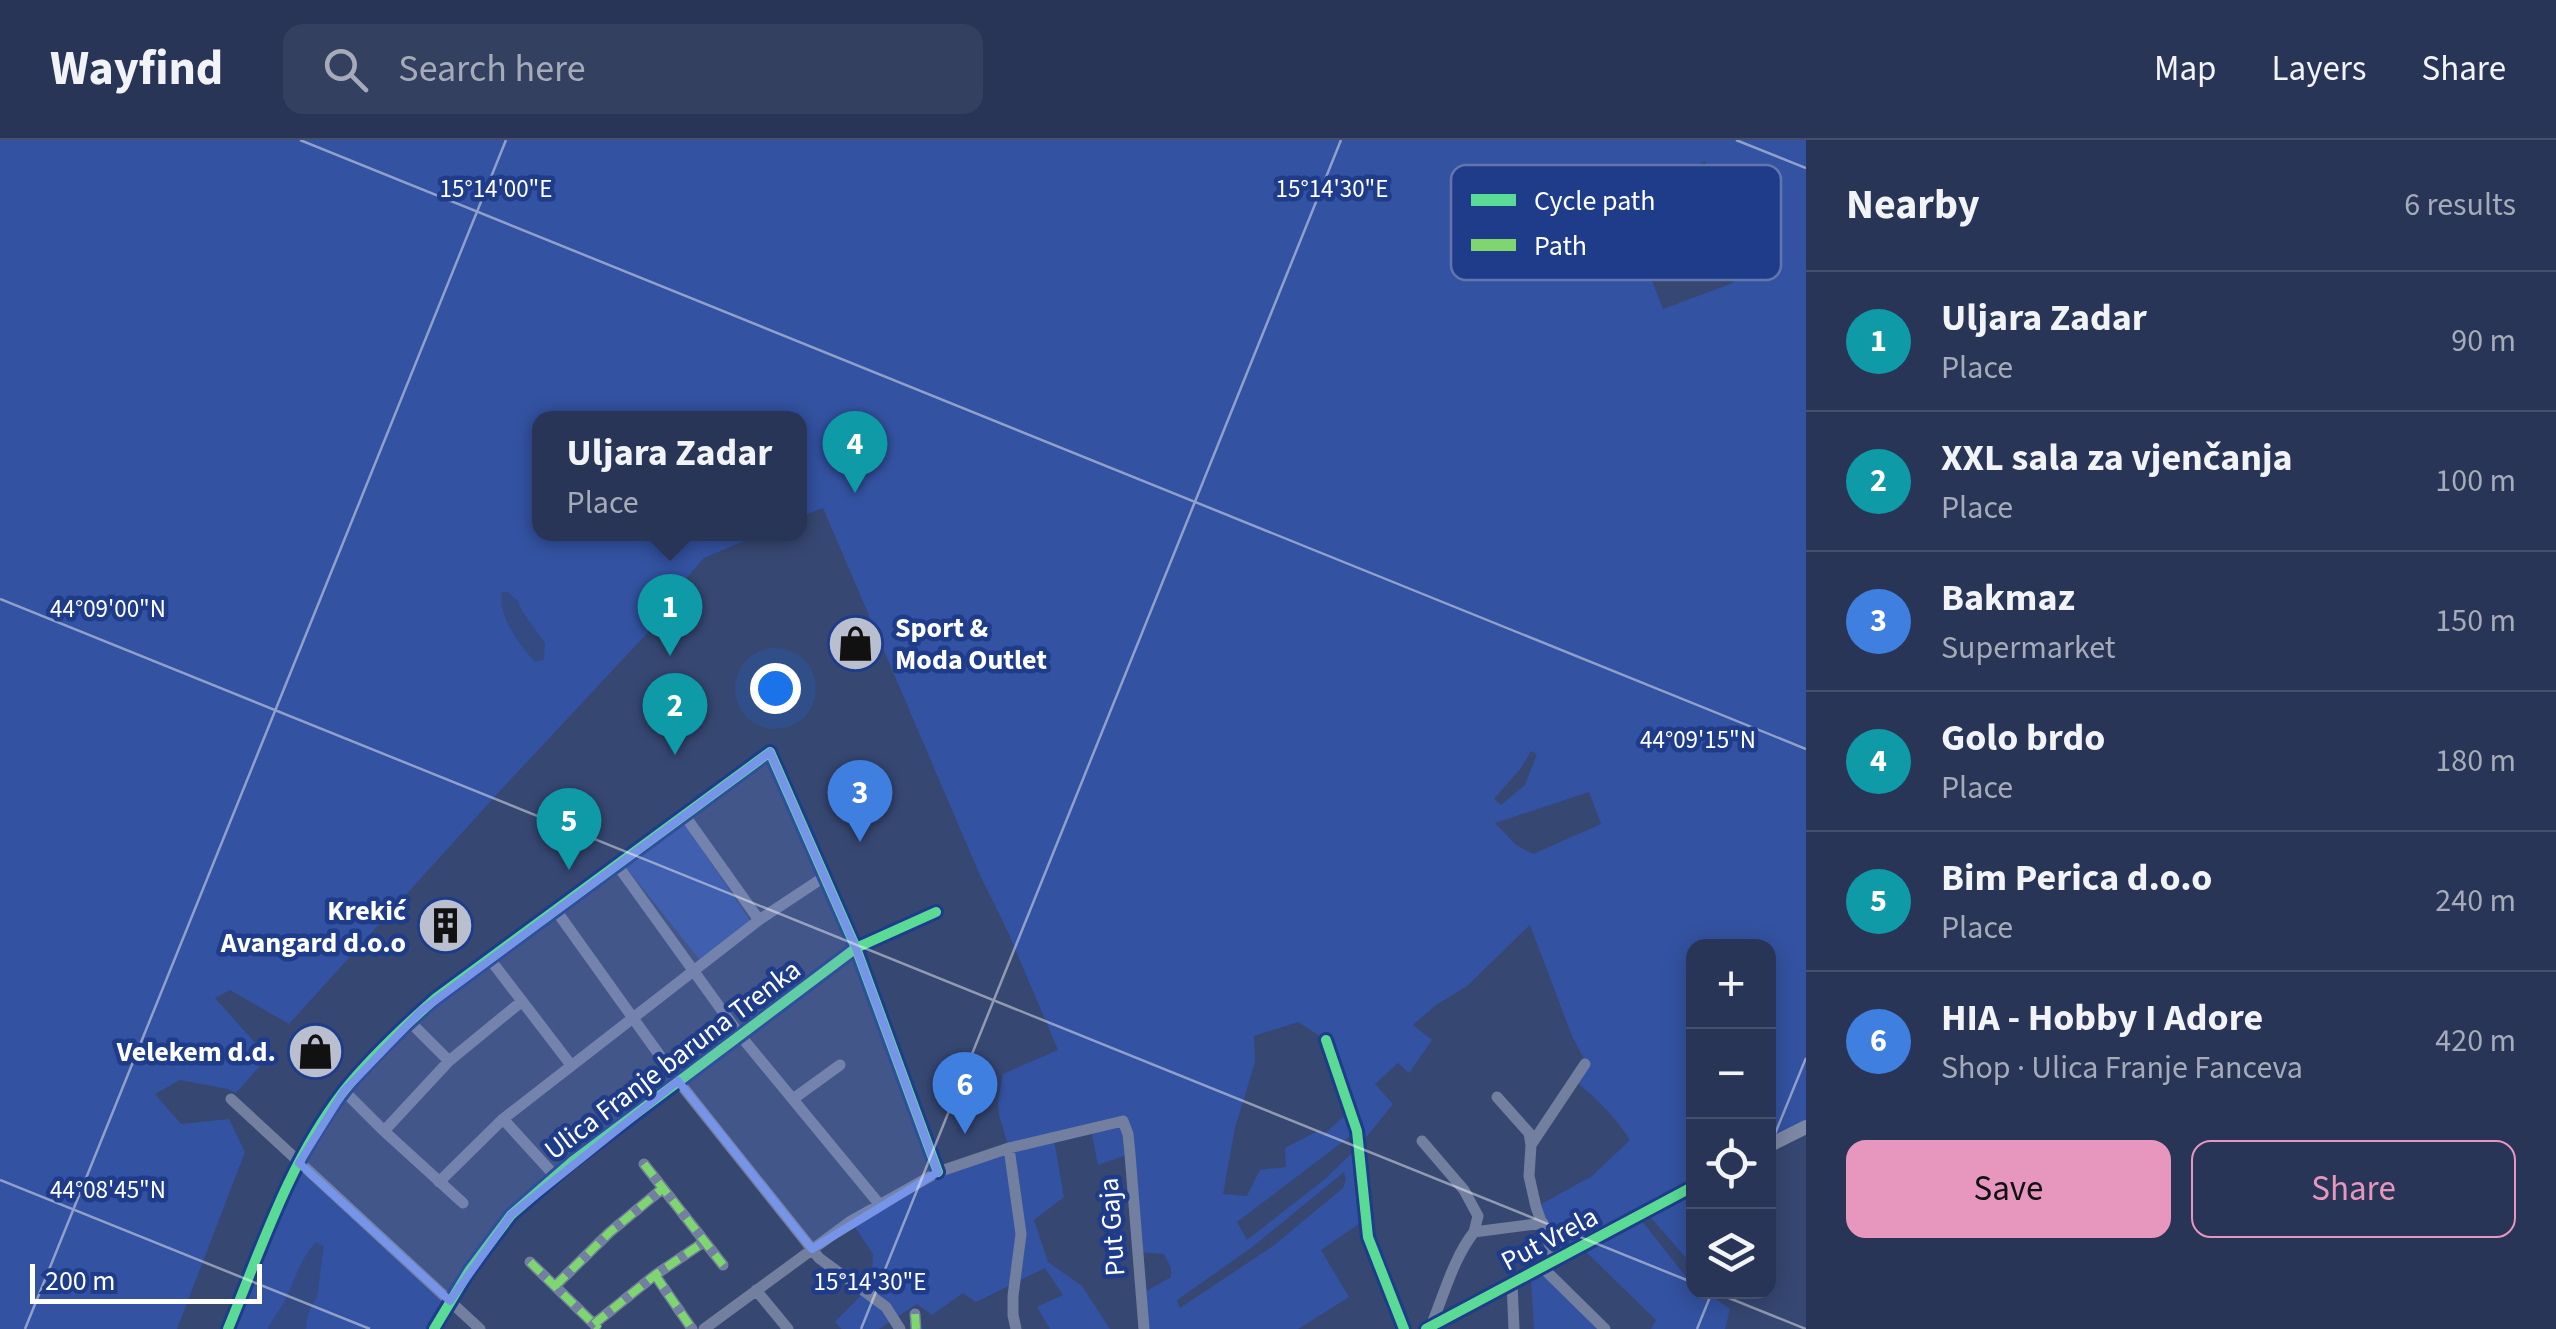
<!DOCTYPE html>
<meta charset="utf-8">
<style>
body{margin:0;font-family:"Source Sans 3",sans-serif;background:#344060;color:#f1f3f6}
.controls{position:absolute;right:30px;bottom:30px;display:grid;overflow:hidden;border-radius:20px;box-shadow:0 5px 25px #0003}
.controls button{width:90px;height:90px;display:grid;place-items:center;padding:0;border:0;border-bottom:2px solid #44506c;background:#283556;color:#f1f3f6;font:50px sans-serif}
.scale{position:absolute;left:30px;bottom:25px;width:232px;box-sizing:border-box;padding-left:10px;border:5px solid #fff;border-top:0;font-size:28px;line-height:35px;white-space:nowrap;color:#fff;-webkit-text-stroke:8px #1e3c8a;paint-order:stroke}
.you{position:absolute;left:775px;top:548px;width:35px;height:35px;margin:-25px;border:8px solid #fff;border-radius:50%;background:#1a73e8;box-shadow:0 0 0 15px #1a73e833}
.badge{display:grid;place-items:center;width:65px;height:65px;border-radius:50%;background:#e797bd;color:#fff;font-size:32px;font-weight:700}
.pin{position:absolute;translate:-50% -82px;filter:drop-shadow(0 2px 5px #0008)}
.pin::after{content:'';position:absolute;top:52px;width:35px;height:30px;background:inherit;clip-path:polygon(0 0,100% 0,50% 100%)}
.popup{position:absolute;left:532px;top:271px;width:275px;height:130px;box-sizing:border-box;display:grid;place-content:center;border-radius:20px;background:#283556;filter:drop-shadow(0 2px 8px #0005);font-size:32px;white-space:nowrap;color:#a5abb9}
.popup b{font-size:38px;color:#f1f3f6}
.popup::after{content:'';position:absolute;left:50%;top:100%;margin-left:-20px;border:20px solid transparent;border-top-color:#283556}
.list{margin:0;padding:0;list-style:none}
h2{display:flex;justify-content:space-between;align-items:center;height:130px;margin:0;padding:0 40px;font-size:42px}
h2 small{font-size:32px;font-weight:400;color:#a5abb9}
.list li{display:grid;grid-template-columns:65px 1fr auto;gap:30px;align-items:center;box-sizing:border-box;height:140px;padding:0 40px;border-top:2px solid #44506c}
.list b{display:block;font-size:38px;white-space:nowrap}
.list p{margin:0;font-size:32px;white-space:nowrap;color:#a5abb9}
.list em{font-size:32px;font-style:normal;color:#a5abb9}
.actions{display:flex;gap:20px;padding:30px 40px}
.actions a{flex:1;padding:22px 0;border:2px solid #e797bd;border-radius:20px;text-align:center;font-size:35px;color:#e797bd}
.actions .main{background:#e797bd;color:#111}
.icon{flex:none;width:55px;height:55px;fill:none;stroke:currentColor;stroke-width:2;stroke-linecap:round;stroke-linejoin:round}
.map{position:relative;flex:none;width:1806px;height:1189px;overflow:hidden}
header{display:flex;align-items:center;gap:60px;box-sizing:border-box;height:140px;padding:0 50px;background:#283556;border-bottom:2px solid #44506c}
header strong{font-size:48px}
nav{display:flex;gap:55px;margin-inline-start:auto;font-size:35px}
.search{width:700px;height:90px;background:#344060;display:flex;align-items:center;gap:25px;box-sizing:border-box;padding:0 35px;border-radius:20px;color:#a5abb9;font-size:38px}
main{display:flex}
aside{flex:1;background:#283556}
.map>svg:first-child{display:block}
</style>
<header>
<strong>Wayfind</strong>
<div class="search"><svg class="icon" aria-label="search" viewBox="0 0 24 24"><circle cx="10" cy="10" r="6"/><path d="M15 15l6 6"/></svg>Search here</div>
<nav><a>Map</a><a>Layers</a><a>Share</a></nav>
</header>
<main>
<div class="map">
<svg width="1806" height="1189" viewBox="0 0 1806 1189">
<rect width="100%" height="100%" fill="#364772"/>
<path fill="#3352a1" fill-rule="evenodd" d="M0,0H1806V987L1779,1001L1769,1034L1768,806H1694L1693,1126L1646,1072L1638,1076L1687,1138L1693,1142L1694,1152H1706L1730,1169L1725,1189H1651L1656,1180L1581,1107L1555,1120L1536,1067L1592,1036L1630,1000C1614,975 1596,958 1574,940L1584,919L1572,896L1530,785L1467,846L1436,865L1413,885L1432,900L1409,933L1398,923L1375,944L1393,964L1360,1005L1357,991L1237,1082L1247,1100L1325,1039L1355,1010L1366,1079L1321,1110L1349,1157L1298,1189H1143L1141,1154L1171,1137V1128L1164,1114L1138,1112L1129,1014L1098,1025L1091,990L1054,1000L1064,1057L1034,1080L1048,1122L1082,1146L1110,1189H1050L1037,1167L1063,1155L1045,1128L976,1162L963,1153L932,1175L917,1164L879,1189H842L835,1182L871,1145L873,1114L851,1081L938,1032L1009,1008L999,975L998,963L1003,934L1058,910L1008,792L979,733L823,368L800,377V278H540V394H761L704,418L667,461L666,473L498,653L289,884L230,850L215,858L268,917L236,953L228,949L180,940L155,954L181,984L229,979L245,1012L177,1189H0ZM1705,21L1733,143L1663,169L1642,115L1598,128L1589,114L1581,116L1579,109L1614,76L1632,75L1646,67L1640,53ZM1531,611L1537,614L1525,645L1501,665L1494,659L1521,628ZM1589,652L1601,684L1533,714L1516,705L1495,683ZM1298,882L1326,900L1350,971L1323,995L1318,991L1285,1008L1286,1027L1260,1030L1247,1056L1223,1054L1235,988L1255,922L1254,896ZM1344,1032L1346,1039L1343,1048L1273,1106L1180,1168L1177,1160L1251,1108Z
M684,683L751,782L700,820L625,726Z
M299,1023L450,1161L434,1189H228Z
M1552,1130L1606,1189H1534L1531,1141Z"/>
<path fill="#344a83" d="M502,452H508L518,461L522,471L545,503L544,520L535,522C520,506 497,475 502,452Z
M316,1102L324,1106L317,1157L308,1174L306,1189H268C272,1178 280,1171 285,1160C293,1143 302,1116 316,1102Z"/>
<g fill="none" stroke-linecap="round" stroke-linejoin="round">
<path stroke="#727f9f" stroke-width="11" d="M685,676L759,780
M618,726L739,894L880,1065
M555,769L678,941L819,1118L886,1167L900,1189
M489,818L571,925
M410,882L449,921
M1326,900L1357,991L1368,1097L1404,1189
M344,951L384,991L463,1063
M1497,957L1529,993L1531,1005L1529,1036L1536,1067L1555,1120
M231,959L480,1189
M793,959L840,925
M503,979L555,1036
M384,991L449,921L521,862
M1422,1001L1464,1050L1478,1076L1474,1092
M1531,1005L1585,924
M1009,1008L1021,1094L1013,1156V1175L1016,1189
M644,1024L723,1125
M439,1042L503,979L759,780L824,737
M530,1122L596,1186
M1542,1127L1605,1189
M655,1135L692,1189
M1512,1143L1514,1189
M555,1146L610,1092L662,1049
M756,1150L788,1189
M915,1174L916,1189
M594,1184L655,1135L704,1102
M1431,1186C1444,1155 1453,1119 1474,1092L1543,1083
M228,1189C261,1109 289,1022 343,952C370,918 403,887 436,858L770,612L856,808L938,1032
M434,1189L469,1131L511,1075L573,1021L856,808L936,772
M704,1189L851,1081L938,1032L1009,1008L1123,981L1128,994L1130,1014L1144,1189"/>
<path stroke="#7d88a5" stroke-width="14" d="M1768,1006L1806,987
M1426,1189L1694,1046"/>
<path stroke="#7fd670" stroke-width="8" stroke-dasharray="15 8" stroke-linecap="butt" d="M644,1024L723,1125
M530,1122L599,1189
M655,1135L692,1189
M555,1146L610,1092L662,1049
M915,1174L916,1189
M594,1184L655,1135L704,1102"/>
<defs>
<path id="cycleway" d="M1326,900L1357,991L1368,1097L1404,1189
M228,1189C261,1109 289,1022 343,952C370,918 403,887 436,858L770,612L856,808L938,1032
M434,1189L469,1131L511,1075L573,1021L856,808L936,772
M1426,1189L1694,1046"/>
</defs>
<use href="#cycleway" stroke="#1e3c8a" stroke-width="16"/>
<use href="#cycleway" stroke="#5adb95" stroke-width="10"/>
</g>
<path fill="#7795e8" fill-opacity="0.2" stroke="#7795e8" stroke-width="8" stroke-linejoin="round" d="M770,612L856,808L938,1032L812,1109L678,941L511,1075L450,1161L299,1023L344,951L421,871Z"/>
<path fill="none" stroke="#fff" stroke-width="2.5" stroke-opacity="0.45" d="M300,0L1806,609M1736,0L1806,28M0,459L1694,1143M1768,1011L1806,918M0,1040L370,1189M1714,1152L1806,1189M25,1189L506,0M861,1189L1341,0M1697,1189L1712,1152"/>
<defs>
<symbol id="shop-disc" viewBox="-11 -11 22 22"><circle r="9.5" fill="#b9bfce" stroke="#1e3c8a"/><path d="M-5-2.5h2.3a2.7 3.5 0 0 1 5.4 0H5L5.5 6h-11ZM-1.5-2.5h3a1.5 2.3 0 0 0-3 0Z" fill="#111"/></symbol>
<symbol id="building-disc" viewBox="-11 -11 22 22"><circle r="9.5" fill="#b9bfce" stroke="#1e3c8a"/><path d="M-4-6H4V6H1V3H-1V6H-4ZM-2.5-4.3h1.7v1.8h-1.7ZM.8-4.3h1.7v1.8H.8ZM-2.5-1h1.7V.8h-1.7ZM.8-1h1.7V.8H.8Z" fill="#111"/></symbol>
</defs>
<g fill-rule="evenodd">
<use href="#shop-disc" x="824" y="472" width="63" height="63"/>
<use href="#building-disc" x="414" y="754" width="63" height="63"/>
<use href="#shop-disc" x="284" y="880" width="63" height="63"/>
</g>
<g text-anchor="middle" stroke-width="9" stroke-linejoin="round" paint-order="stroke">
<g font-size="28" font-weight="bold" fill="#fff" stroke="#1e3c8a" text-anchor="end">
<text x="895" y="497" text-anchor="start">Sport &amp;<tspan x="895" dy="32">Moda Outlet</tspan></text>
<text x="406" y="780">Krekić<tspan x="406" dy="32">Avangard d.o.o</tspan></text>
<text x="276" y="921">Velekem d.d.</text>
</g>
<g font-size="28" fill="#fff" stroke="#1e3c8a">
<text transform="translate(672 919) rotate(-37)" y="10">Ulica Franje baruna Trenka</text>
<text transform="translate(1111 1087) rotate(-94)" y="10">Put Gaja</text>
<text transform="translate(1549 1098) rotate(-28)" y="10">Put Vrela</text>
</g>
</g>
<rect x="1451" y="25" width="330" height="115" rx="15" fill="#1e3c8a" stroke="#6276ad" stroke-width="2.5"/>
<rect x="1471" y="54" width="45" height="12" fill="#5adb95"/>
<rect x="1471" y="99" width="45" height="12" fill="#7fd670"/>
<g font-size="28" fill="#fff">
<text x="1534" y="70">Cycle path</text>
<text x="1534" y="115">Path</text>
</g>
<g font-size="25" text-anchor="middle" fill="#fff" stroke="#1e3c8a" stroke-width="9" stroke-linejoin="round" paint-order="stroke">
<text x="496" y="57">15°14'00"E</text>
<text x="1332" y="57">15°14'30"E</text>
<text x="108" y="477">44°09'00"N</text>
<text x="1698" y="608">44°09'15"N</text>
<text x="108" y="1058">44°08'45"N</text>
<text x="870" y="1150">15°14'30"E</text>
</g>
</svg>
<div class="controls">
<button>+</button>
<button>−</button>
<button><svg class="icon" aria-label="locate" viewBox="0 0 24 24"><circle cx="12" cy="12" r="6"/><path d="M12 2v4M12 18v4M2 12h4M18 12h4"/></svg></button>
<button><svg class="icon" aria-label="layers" viewBox="0 0 24 24"><path d="M12 4l9 5-9 5-9-5zM3 14l9 5 9-5"/></svg></button>
</div>
<div class="scale">200 m</div>
<div class="you"></div>
<div class="pin badge" style="left:670px;top:516px;background:#0f9aa8">1</div>
<div class="popup"><b>Uljara Zadar</b>Place</div>
<div class="pin badge" style="left:675px;top:615px;background:#0f9aa8">2</div>
<div class="pin badge" style="left:860px;top:702px;background:#3f7fe0">3</div>
<div class="pin badge" style="left:855px;top:353px;background:#0f9aa8">4</div>
<div class="pin badge" style="left:569px;top:730px;background:#0f9aa8">5</div>
<div class="pin badge" style="left:965px;top:994px;background:#3f7fe0">6</div>
</div>
<aside>
<h2>Nearby<small>6 results</small></h2>
<ul class="list">
<li><span class="badge" style="background:#0f9aa8">1</span><div><b>Uljara Zadar</b><p>Place</p></div><em>90 m</em></li>
<li><span class="badge" style="background:#0f9aa8">2</span><div><b>XXL sala za vjenčanja</b><p>Place</p></div><em>100 m</em></li>
<li><span class="badge" style="background:#3f7fe0">3</span><div><b>Bakmaz</b><p>Supermarket</p></div><em>150 m</em></li>
<li><span class="badge" style="background:#0f9aa8">4</span><div><b>Golo brdo</b><p>Place</p></div><em>180 m</em></li>
<li><span class="badge" style="background:#0f9aa8">5</span><div><b>Bim Perica d.o.o</b><p>Place</p></div><em>240 m</em></li>
<li><span class="badge" style="background:#3f7fe0">6</span><div><b>HIA - Hobby I Adore</b><p>Shop · Ulica Franje Fanceva</p></div><em>420 m</em></li>
</ul>
<div class="actions"><a class="main">Save</a><a>Share</a></div>
</aside>
</main>
